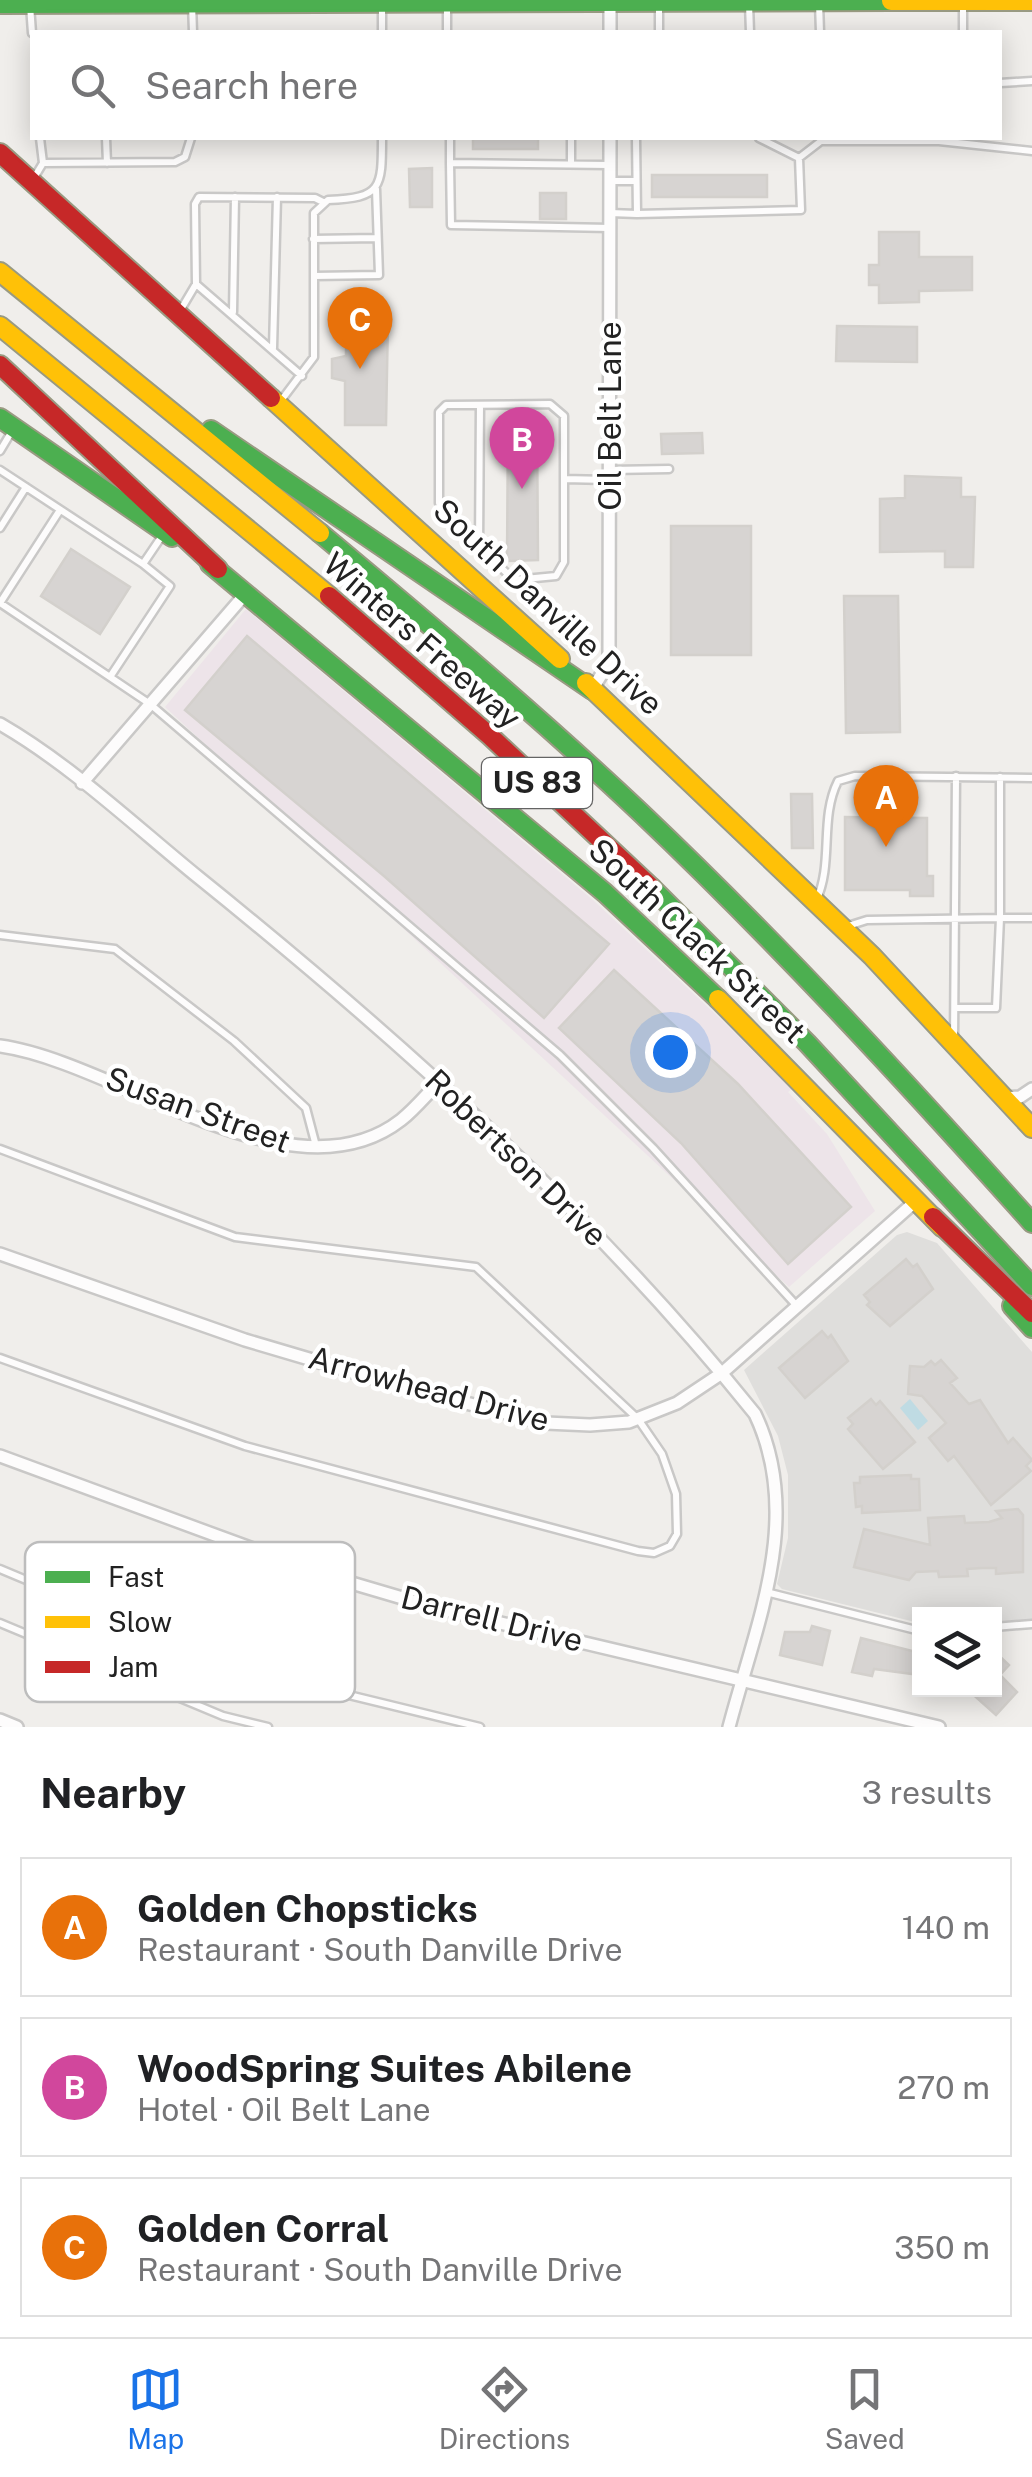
<!DOCTYPE html>
<meta charset="utf-8">
<style>
body{margin:0;font-family:"Public Sans",sans-serif;background:#f2f2f2;color:#202124}
.controls{position:absolute;right:30px;bottom:30px;display:grid;overflow:hidden;border-radius:0px;box-shadow:0 5px 25px #0003}
.controls button{width:90px;height:90px;display:grid;place-items:center;padding:0;border:0;border-bottom:2px solid #e0e0e0;background:#fff;color:#202124;font:50px sans-serif}
.you{position:absolute;left:670px;top:1052px;width:35px;height:35px;margin:-25px;border:8px solid #fff;border-radius:50%;background:#1a73e8;box-shadow:0 0 0 15px #1a73e833}
.badge{display:grid;place-items:center;width:65px;height:65px;border-radius:50%;background:#1a73e8;color:#fff;font-size:32px;font-weight:700}
.pin{position:absolute;translate:-50% -82px;filter:drop-shadow(0 2px 5px #0008)}
.pin::after{content:'';position:absolute;top:52px;width:35px;height:30px;background:inherit;clip-path:polygon(0 0,100% 0,50% 100%)}
.list{margin:0;padding:0;list-style:none}
h2{display:flex;justify-content:space-between;align-items:center;height:130px;margin:0;padding:0 40px;font-size:42px}
h2 small{font-size:32px;font-weight:400;color:#757577}
.list li{display:grid;grid-template-columns:65px 1fr auto;gap:30px;align-items:center;box-sizing:border-box;height:140px;margin:0 20px 20px;padding:0 20px;border:2px solid #e0e0e0;border-radius:0px}
.list b{display:block;font-size:38px;white-space:nowrap}
.list p{margin:0;font-size:32px;white-space:nowrap;color:#757577}
.list em{font-size:32px;font-style:normal;color:#757577}
.icon{flex:none;width:55px;height:55px;fill:none;stroke:currentColor;stroke-width:2;stroke-linecap:round;stroke-linejoin:round}
.map{position:relative;flex:none;width:1032px;height:1727px;overflow:hidden}
.search{position:absolute;background:#fff;box-shadow:0 5px 25px #0003;left:30px;right:30px;top:30px;height:110px;display:flex;align-items:center;gap:25px;box-sizing:border-box;padding:0 35px;border-radius:0px;color:#757577;font-size:38px}
.sheet{height:610px;background:#fff}
nav{display:flex;justify-content:space-around;align-items:center;box-sizing:border-box;height:140px;border-top:2px solid #e0e0e0;background:#fff;font-size:28px;color:#757577}
nav a{display:grid;justify-items:center;gap:5px}
nav .on{color:#1a73e8}
.map>svg:first-child{display:block}
</style>
<div class="map">
<svg width="1032" height="1727" viewBox="0 0 1032 1727">
<rect width="100%" height="100%" fill="#f0eeeb"/>
<path fill="#dfdedc" d="M907,1232L937,1243L1032,1352V1620L995,1622L994,1614H920L919,1623L782,1589L777,1584L788,1538V1475L778,1436L744,1370L897,1235Z"/>
<path fill="#ede4e9" d="M246,609L593,900L725,1023L792,1089L788,1092L827,1134L875,1211L789,1287L165,707Z"/>
<path fill="#bfdbe3" d="M910,1399L928,1421L918,1430L900,1408Z"/>
<path fill="#d7d4d2" stroke="#d3d0cc" stroke-width="2.5" d="M473,138H538V149H473Z
M432,168V207H410L409,169Z
M652,175H767V197H652Z
M540,193H566V219H540Z
M879,232H919V257H972V290L919,291V302L879,303V285H869V265H879Z
M388,320L386,425H345V381L332,378V359L346,356V321Z
M837,326L917,327V362L836,361Z
M537,416L538,560L507,561L508,418Z
M702,433L703,453L662,454L661,434Z
M905,476L961,478V497H975L973,567H945V551L880,552V499L905,498Z
M671,526H751V655H671Z
M71,549L130,587L100,634L41,596Z
M844,596H898L900,732L846,733Z
M247,636L609,944L544,1018L384,876L185,710Z
M791,794H812L813,848H792Z
M845,817L927,818V876H933V896H910V890H845Z
M614,970L738,1084L851,1207L788,1264L681,1143L559,1028Z
M906,1259L913,1267L917,1264L933,1289L890,1326L867,1305L870,1302L864,1295Z
M822,1331L828,1338L831,1335L848,1361L805,1398L779,1368Z
M941,1360L957,1378L950,1383L969,1404L980,1400L1008,1443L1013,1438L1032,1460L1026,1466L1031,1471L991,1505L954,1456L948,1461L929,1438L946,1423L922,1396L908,1394L910,1366L924,1367L931,1361L935,1365Z
M871,1399L876,1405L880,1401L915,1442L883,1469L848,1429L853,1424L848,1418Z
M911,1475V1479H919L920,1510L862,1513V1506L856,1507L854,1483H860V1477Z
M1018,1509L1023,1515V1572L996,1574V1568H982L967,1569L968,1576L939,1577L938,1571L916,1572L909,1580L854,1567L864,1529L930,1545L928,1518L964,1516L965,1523L989,1522L1002,1518L996,1511Z
M812,1626L830,1631L822,1665L780,1655L785,1632H810Z
M861,1638L920,1653V1675L874,1669L872,1676L852,1672Z
M994,1651L1009,1665L1000,1675L1017,1692L996,1715L968,1690H994Z"/>
<g fill="none" stroke-linecap="round" stroke-linejoin="round">
<defs>
<path id="lane" d="M963,2V32
M819,3L820,32
M192,4L193,32
M382,4V32
M447,4V32
M749,4L750,32
M30,5L32,33
M659,32V3
M1000,83L1032,81
M106,138L107,163
M450,138V163L609,165
M759,138L799,158L821,141H939L1032,151
M43,163L175,162L185,157L191,138
M450,163L451,225L610,228
M571,164V138
M34,178L43,163L40,138
M611,181H636
M610,213L637,214L636,138
M637,214L801,210L799,158
M313,239L377,238
M314,276L379,275L376,189
M196,284L302,376
M180,311L196,284L195,204L199,197L315,198L323,202
M233,312L235,197
M273,348L277,197
M280,402L314,357V213L328,200C382,198 382,188 382,138
M0,451L12,431
M0,470L143,564
M611,470L669,469
M564,479V562L556,576L514,580L443,513L439,503V412L446,405L550,404L564,416V479L608,480
M0,528L26,487
M479,546L480,405
M0,603L150,704L560,1055L653,1148L796,1305
M0,603L60,510
M110,677L170,586L143,564L164,533
M1000,777V918H1032
M816,901C834,863 819,819 838,781L855,776L1032,778
M848,926L867,920L1000,918L996,1008H955
M0,935L115,949L234,1041L306,1108L316,1146
M954,1040L956,776
M0,1149L235,1237L476,1267L638,1419L662,1454L676,1494L677,1534L670,1546L654,1553L638,1551L245,1446L0,1358
M0,1569L234,1667L480,1727
M766,1592L920,1631
M0,1623L223,1716L268,1727
M994,1627L1032,1624"/>
<path id="street" d="M610,32V2
M592,690L609,662L610,138
M0,724C71,765 134,825 198,877C399,1039 593,1213 755,1414C804,1517 756,1624 729,1727
M82,783L247,592
M0,1046C117,1062 292,1205 401,1120C415,1109 427,1094 439,1082
M1004,1098L1020,1097L1032,1089
M0,1254L245,1340L414,1390L546,1423L590,1425L629,1422L677,1403L722,1373L917,1200
M0,1456L321,1574L433,1607L939,1727
M0,1720L17,1727"/>
<path id="fast" d="M0,4L891,1
M0,418L172,537
M211,430L592,690
M320,533C429,624 537,715 640,812C777,942 906,1082 1032,1223
M210,564L605,893L718,999
M652,888L807,1043L1032,1286
M1012,1306L1032,1328"/>
<path id="slow" d="M891,1H1032
M0,272L320,533
M0,326L329,596
M271,398L560,659
M586,683L872,956L1032,1128
M718,999L942,1227"/>
<path id="jam" d="M0,153L271,398
M0,365L218,569
M329,596L490,736L652,888
M933,1217L1032,1313"/>
</defs>
<use href="#lane" stroke="#c9c8c7" stroke-width="11"/>
<use href="#street" stroke="#c9c8c7" stroke-width="16"/>
<use href="#fast" stroke="#999a82" stroke-width="22"/>
<use href="#slow" stroke="#999a82" stroke-width="22"/>
<use href="#jam" stroke="#999a82" stroke-width="22"/>
<use href="#lane" stroke="#fdfcfc" stroke-width="6"/>
<use href="#street" stroke="#fdfcfc" stroke-width="11"/>
<use href="#fast" stroke="#4caf50" stroke-width="18"/>
<use href="#slow" stroke="#ffc107" stroke-width="18"/>
<use href="#jam" stroke="#c62828" stroke-width="18"/>
</g>
<g text-anchor="middle" stroke-width="9" stroke-linejoin="round" paint-order="stroke">
<rect fill="#fff" stroke="#646464" stroke-width="2.5" x="482" y="758" width="110" height="50" rx="8"/>
<g font-size="30" font-weight="bold" fill="#222">
<text x="537" y="793">US 83</text>
</g>
<g font-size="32" fill="#222" stroke="#fff">
<text transform="translate(610 416) rotate(-90)" y="11">Oil Belt Lane</text>
<text transform="translate(548 607) rotate(43)" y="11">South Danville Drive</text>
<text transform="translate(422 641) rotate(41)" y="11">Winters Freeway</text>
<text transform="translate(697 941) rotate(43)" y="11">South Clack Street</text>
<text transform="translate(198 1110) rotate(20)" y="11">Susan Street</text>
<text transform="translate(516 1158) rotate(44)" y="11">Robertson Drive</text>
<text transform="translate(429 1389) rotate(15)" y="11">Arrowhead Drive</text>
<text transform="translate(492 1619) rotate(14)" y="11">Darrell Drive</text>
</g>
</g>
<rect x="25" y="1542" width="330" height="160" rx="15" fill="#fff" stroke="#bdbdbd" stroke-width="2.5"/>
<rect x="45" y="1571" width="45" height="12" fill="#4caf50"/>
<rect x="45" y="1616" width="45" height="12" fill="#ffc107"/>
<rect x="45" y="1661" width="45" height="12" fill="#c62828"/>
<g font-size="28" fill="#222">
<text x="108" y="1587">Fast</text>
<text x="108" y="1632">Slow</text>
<text x="108" y="1677">Jam</text>
</g>
</svg>
<div class="controls">
<button><svg class="icon" aria-label="layers" viewBox="0 0 24 24"><path d="M12 4l9 5-9 5-9-5zM3 14l9 5 9-5"/></svg></button>
</div>
<div class="you"></div>
<div class="pin badge" style="left:886px;top:847px;background:#e8710a">A</div>
<div class="pin badge" style="left:522px;top:489px;background:#d1479c">B</div>
<div class="pin badge" style="left:360px;top:369px;background:#e8710a">C</div>
<div class="search"><svg class="icon" aria-label="search" viewBox="0 0 24 24"><circle cx="10" cy="10" r="6"/><path d="M15 15l6 6"/></svg>Search here</div>
</div>
<section class="sheet">
<h2>Nearby<small>3 results</small></h2>
<ul class="list">
<li><span class="badge" style="background:#e8710a">A</span><div><b>Golden Chopsticks</b><p>Restaurant · South Danville Drive</p></div><em>140 m</em></li>
<li><span class="badge" style="background:#d1479c">B</span><div><b>WoodSpring Suites Abilene</b><p>Hotel · Oil Belt Lane</p></div><em>270 m</em></li>
<li><span class="badge" style="background:#e8710a">C</span><div><b>Golden Corral</b><p>Restaurant · South Danville Drive</p></div><em>350 m</em></li>
</ul>
</section>
<nav>
<a class="on"><svg class="icon" aria-label="map" viewBox="0 0 24 24"><path d="M3 6l6-2 6 2 6-2v14l-6 2-6-2-6 2zM9 4v14M15 6v14"/></svg>Map</a>
<a><svg class="icon" aria-label="directions" viewBox="0 0 24 24"><path d="M12 3l9 9-9 9-9-9zM9 14v-3h6M13 9l2 2-2 2"/></svg>Directions</a>
<a><svg class="icon" aria-label="saved" viewBox="0 0 24 24"><path d="M7 4h10v16l-5-4-5 4z"/></svg>Saved</a>
</nav>
